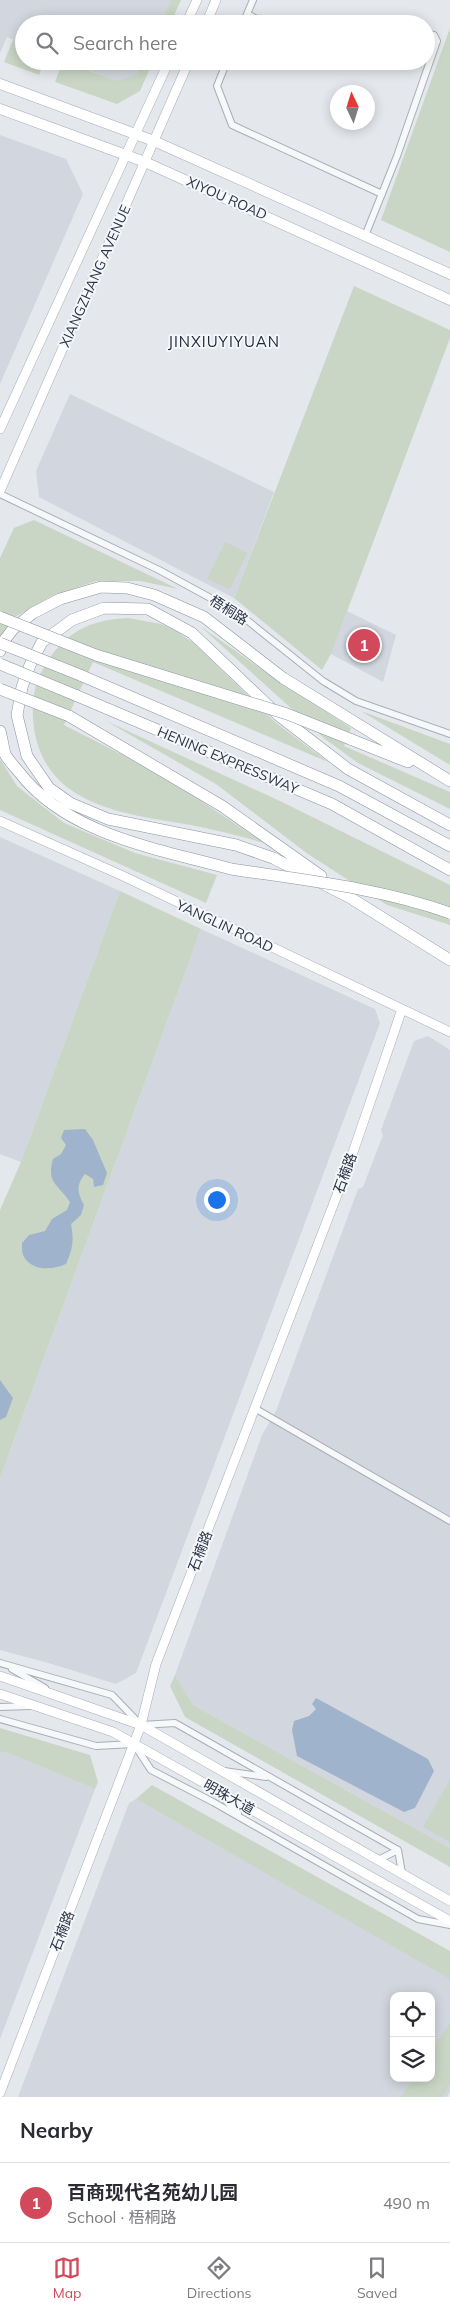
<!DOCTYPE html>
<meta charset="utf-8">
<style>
body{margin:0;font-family:Mulish,"Noto Sans SC",sans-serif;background:#f2f2f3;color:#2b2b33}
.controls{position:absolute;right:15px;bottom:15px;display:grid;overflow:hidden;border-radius:10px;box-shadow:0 2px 12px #0003}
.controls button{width:45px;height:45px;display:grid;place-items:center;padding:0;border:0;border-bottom:1px solid #e1e1e2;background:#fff;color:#2b2b33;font:25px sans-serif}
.compass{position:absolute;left:330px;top:85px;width:45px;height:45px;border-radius:50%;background:#fff;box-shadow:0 2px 12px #0003;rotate:356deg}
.you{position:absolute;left:216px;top:1199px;width:18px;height:18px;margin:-12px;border:4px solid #fff;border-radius:50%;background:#1a73e8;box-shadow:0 0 0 8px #1a73e833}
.badge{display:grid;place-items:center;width:32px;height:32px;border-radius:50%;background:#d1495b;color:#fff;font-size:16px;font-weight:700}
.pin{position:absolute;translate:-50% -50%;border:2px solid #fff;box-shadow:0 1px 5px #0006}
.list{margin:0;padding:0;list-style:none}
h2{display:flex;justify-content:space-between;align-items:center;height:65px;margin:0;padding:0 20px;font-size:21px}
h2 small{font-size:16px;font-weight:400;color:#7c7c81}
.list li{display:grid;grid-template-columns:32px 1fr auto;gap:15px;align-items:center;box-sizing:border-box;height:80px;padding:0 20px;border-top:1px solid #e1e1e2}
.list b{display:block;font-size:19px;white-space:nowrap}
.list p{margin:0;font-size:16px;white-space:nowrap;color:#7c7c81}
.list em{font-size:16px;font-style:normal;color:#7c7c81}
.icon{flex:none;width:28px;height:28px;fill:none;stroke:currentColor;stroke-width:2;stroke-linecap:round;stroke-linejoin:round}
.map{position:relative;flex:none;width:450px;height:2097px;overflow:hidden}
.search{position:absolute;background:#fff;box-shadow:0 2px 12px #0003;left:15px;right:15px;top:15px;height:55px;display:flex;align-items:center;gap:12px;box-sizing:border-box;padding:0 18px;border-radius:28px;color:#7c7c81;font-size:19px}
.sheet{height:145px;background:#fff}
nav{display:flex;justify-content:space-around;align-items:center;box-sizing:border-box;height:70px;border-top:1px solid #e1e1e2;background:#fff;font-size:14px;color:#7c7c81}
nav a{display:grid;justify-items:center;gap:2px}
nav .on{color:#d1495b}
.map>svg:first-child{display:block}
</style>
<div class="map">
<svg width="450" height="2097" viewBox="0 0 450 2097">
<rect width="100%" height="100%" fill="#e4e7ec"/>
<path fill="#d2d6de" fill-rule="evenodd" d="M0,0H171L160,24H24V44L7,37L0,53Z
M67,61H142L136,75L118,82Z
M0,135L66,159L83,194L0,384Z
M70,394L274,492L234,598L39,497L36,471Z
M347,611L396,635L383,682L331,654Z
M0,837L120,891L21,1162L0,1154Z
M201,929L375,1009L380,1023L136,1673L116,1684L52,1664L0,1650V1478Z
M428,1036L450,1050V1848L193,1705L175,1675L262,1435L276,1411L358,1189L363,1187L383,1135L381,1130L414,1041Z
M0,1752L8,1753L95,1789L0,2039Z
M136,1799L450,1978V2092L447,2097H18L129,1803ZM394,1996H431V2078H394Z"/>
<path fill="#c9d6c5" d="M171,0H181L170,24H160Z
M450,28V252L381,220Z
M13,40L24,44V61H44L39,75L4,62Z
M63,61L117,81L136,75L142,61H153L140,91L117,104L55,82Z
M354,286L450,330V338L331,654L322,670L234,598Z
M34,520L178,589L140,581H96L52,596L13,618L0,641V558L14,528Z
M225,542L247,553L230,589L207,579Z
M128,618L161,624L176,631L195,644L276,723L328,762L93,662L64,725L164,776L264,843C240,836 216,830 191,825C126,814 46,807 34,728C31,708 33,686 43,669C63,633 88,620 128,618Z
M200,626L271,676L351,728L344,746L450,792V809L358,763L325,739Z
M361,711L450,744V765Z
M106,721L282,802L450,885V925L387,905L308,854L216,784Z
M0,759L17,786L64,823L135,853L217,875L206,903L0,810Z
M120,891L201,929L0,1478V1210L21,1162Z
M175,1675L193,1705L450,1848V1867L185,1717L170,1686Z
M0,1728L90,1755L98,1782L95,1789L8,1753L0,1752Z
M450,1779V1842L423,1827Z
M152,1785L450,1951V1979L136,1799Z
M450,2023V2085L442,2097H401L413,2078H431V2051Z"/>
<path fill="#9fb4cc" d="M85,1129L93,1140L107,1173L103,1185L94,1187L93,1179L85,1174C76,1185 77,1192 84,1205L81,1215L71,1224C74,1240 73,1249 66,1264C53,1270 31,1272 23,1255C22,1252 22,1247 22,1243L29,1235L45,1231L52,1219L67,1210L70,1202C58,1184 46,1183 53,1159L61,1154L66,1145L61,1138L64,1130Z
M0,1380L13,1398L6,1417L0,1420Z
M316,1698L428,1759L434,1771L415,1808L404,1812L297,1756L292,1730L294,1721L309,1716L316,1709L312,1704Z"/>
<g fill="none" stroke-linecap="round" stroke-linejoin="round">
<defs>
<path id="street" d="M253,0L247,14L267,24
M243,24L247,14
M321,24L323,19L354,24
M227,61L217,86L232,125L382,194
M365,236L397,156L437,41L434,35L426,34
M0,494L159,570L238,613L323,681L356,701L450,734
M256,1409L450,1521
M0,1663L112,1695L141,1725L175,1723L398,1850L402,1873
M12,1669L45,1688
M0,1707L31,1706
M0,1719L96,1746L134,1744L151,1770L213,1802L418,1919L450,1925
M224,1771L266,1777
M219,1794L238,1813
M378,1860L398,1850"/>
<path id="secondary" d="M186,24L197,0
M206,24L216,0
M0,429L169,61
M0,491L189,61
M0,821L123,876L450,1032
M0,1676L141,1725L450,1901
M0,1694L113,1732L450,1921
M0,2093L141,1725L156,1664L349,1164L402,1009"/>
<path id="primary" d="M0,84L154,141L450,274
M0,109L145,162L450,300"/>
<path id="highway" d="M0,651L3,642L13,629L33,613L60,599L101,587L127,588L154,595L204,617L283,678L450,781
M80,675L339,786L450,846
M75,695L332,804L450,870
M69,716L222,806L321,876
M0,731C2,738 3,746 5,754C8,760 14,766 19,772C67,835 159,849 231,869
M350,739L408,762
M341,892L450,960
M347,896L273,858L236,845L108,819L70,803L49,788L27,756L17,715L22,687L30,665L42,642L72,620L104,608L148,609L192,633L278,715L348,769L450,825"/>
</defs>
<use href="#street" stroke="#a9aeb7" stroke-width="8"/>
<use href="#secondary" stroke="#a9aeb7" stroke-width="10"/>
<use href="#primary" stroke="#a3abb8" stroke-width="11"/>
<use href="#highway" stroke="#8b94a3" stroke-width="12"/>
<use href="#street" stroke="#f7f8fa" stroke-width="6"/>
<use href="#secondary" stroke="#fff" stroke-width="9"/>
<use href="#primary" stroke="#fff" stroke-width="10"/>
<use href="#highway" stroke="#fff" stroke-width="11"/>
<defs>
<path id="highway-bridge" d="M0,617L96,655L287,714L350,739
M0,643L80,675
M0,664L75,695
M0,689L69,716
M231,869C304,880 380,888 450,913"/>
</defs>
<use href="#highway-bridge" stroke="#8b94a3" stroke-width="12" stroke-linecap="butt"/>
<use href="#highway-bridge" stroke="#fff" stroke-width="11"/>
</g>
<g text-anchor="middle" stroke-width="4" stroke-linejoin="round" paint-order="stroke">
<g font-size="14" fill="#2b3445" stroke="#f4f6f9">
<text transform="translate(227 198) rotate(24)" y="5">XIYOU ROAD</text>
<text transform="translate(95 276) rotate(-66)" y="5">XIANGZHANG AVENUE</text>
<text transform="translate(229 610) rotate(32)" y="5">梧桐路</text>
<text transform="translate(228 760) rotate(23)" y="5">HENING EXPRESSWAY</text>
<text transform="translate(225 926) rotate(25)" y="5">YANGLIN ROAD</text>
<text transform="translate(345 1173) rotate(-70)" y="5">石楠路</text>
<text transform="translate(200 1551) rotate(-69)" y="5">石楠路</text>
<text transform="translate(229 1797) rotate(29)" y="5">明珠大道</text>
<text transform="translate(62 1931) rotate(-69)" y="5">石楠路</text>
</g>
<g font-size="15" letter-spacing="1" fill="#1d2536" stroke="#f4f6f9">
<text x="224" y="347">JINXIUYIYUAN</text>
</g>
</g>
</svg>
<div class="controls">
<button><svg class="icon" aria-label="locate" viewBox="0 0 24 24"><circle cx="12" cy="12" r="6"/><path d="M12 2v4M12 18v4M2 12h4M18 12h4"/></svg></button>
<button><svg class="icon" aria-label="layers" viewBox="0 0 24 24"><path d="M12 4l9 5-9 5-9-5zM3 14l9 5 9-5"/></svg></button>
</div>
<svg class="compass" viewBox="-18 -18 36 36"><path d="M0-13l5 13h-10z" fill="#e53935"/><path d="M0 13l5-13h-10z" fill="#7c7c81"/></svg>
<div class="you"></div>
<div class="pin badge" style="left:364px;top:645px">1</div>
<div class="search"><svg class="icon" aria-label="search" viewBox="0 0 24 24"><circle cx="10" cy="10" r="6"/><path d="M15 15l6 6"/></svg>Search here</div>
</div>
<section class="sheet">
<h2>Nearby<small></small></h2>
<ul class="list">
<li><span class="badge">1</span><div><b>百商现代名苑幼儿园</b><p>School · 梧桐路</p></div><em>490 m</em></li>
</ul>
</section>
<nav>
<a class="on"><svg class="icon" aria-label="map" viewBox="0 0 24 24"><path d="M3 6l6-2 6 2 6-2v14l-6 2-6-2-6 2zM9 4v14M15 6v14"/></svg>Map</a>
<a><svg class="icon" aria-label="directions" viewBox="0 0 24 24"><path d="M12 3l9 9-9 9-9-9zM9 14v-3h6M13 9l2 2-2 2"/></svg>Directions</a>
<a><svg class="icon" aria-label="saved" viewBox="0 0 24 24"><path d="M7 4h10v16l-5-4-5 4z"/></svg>Saved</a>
</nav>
